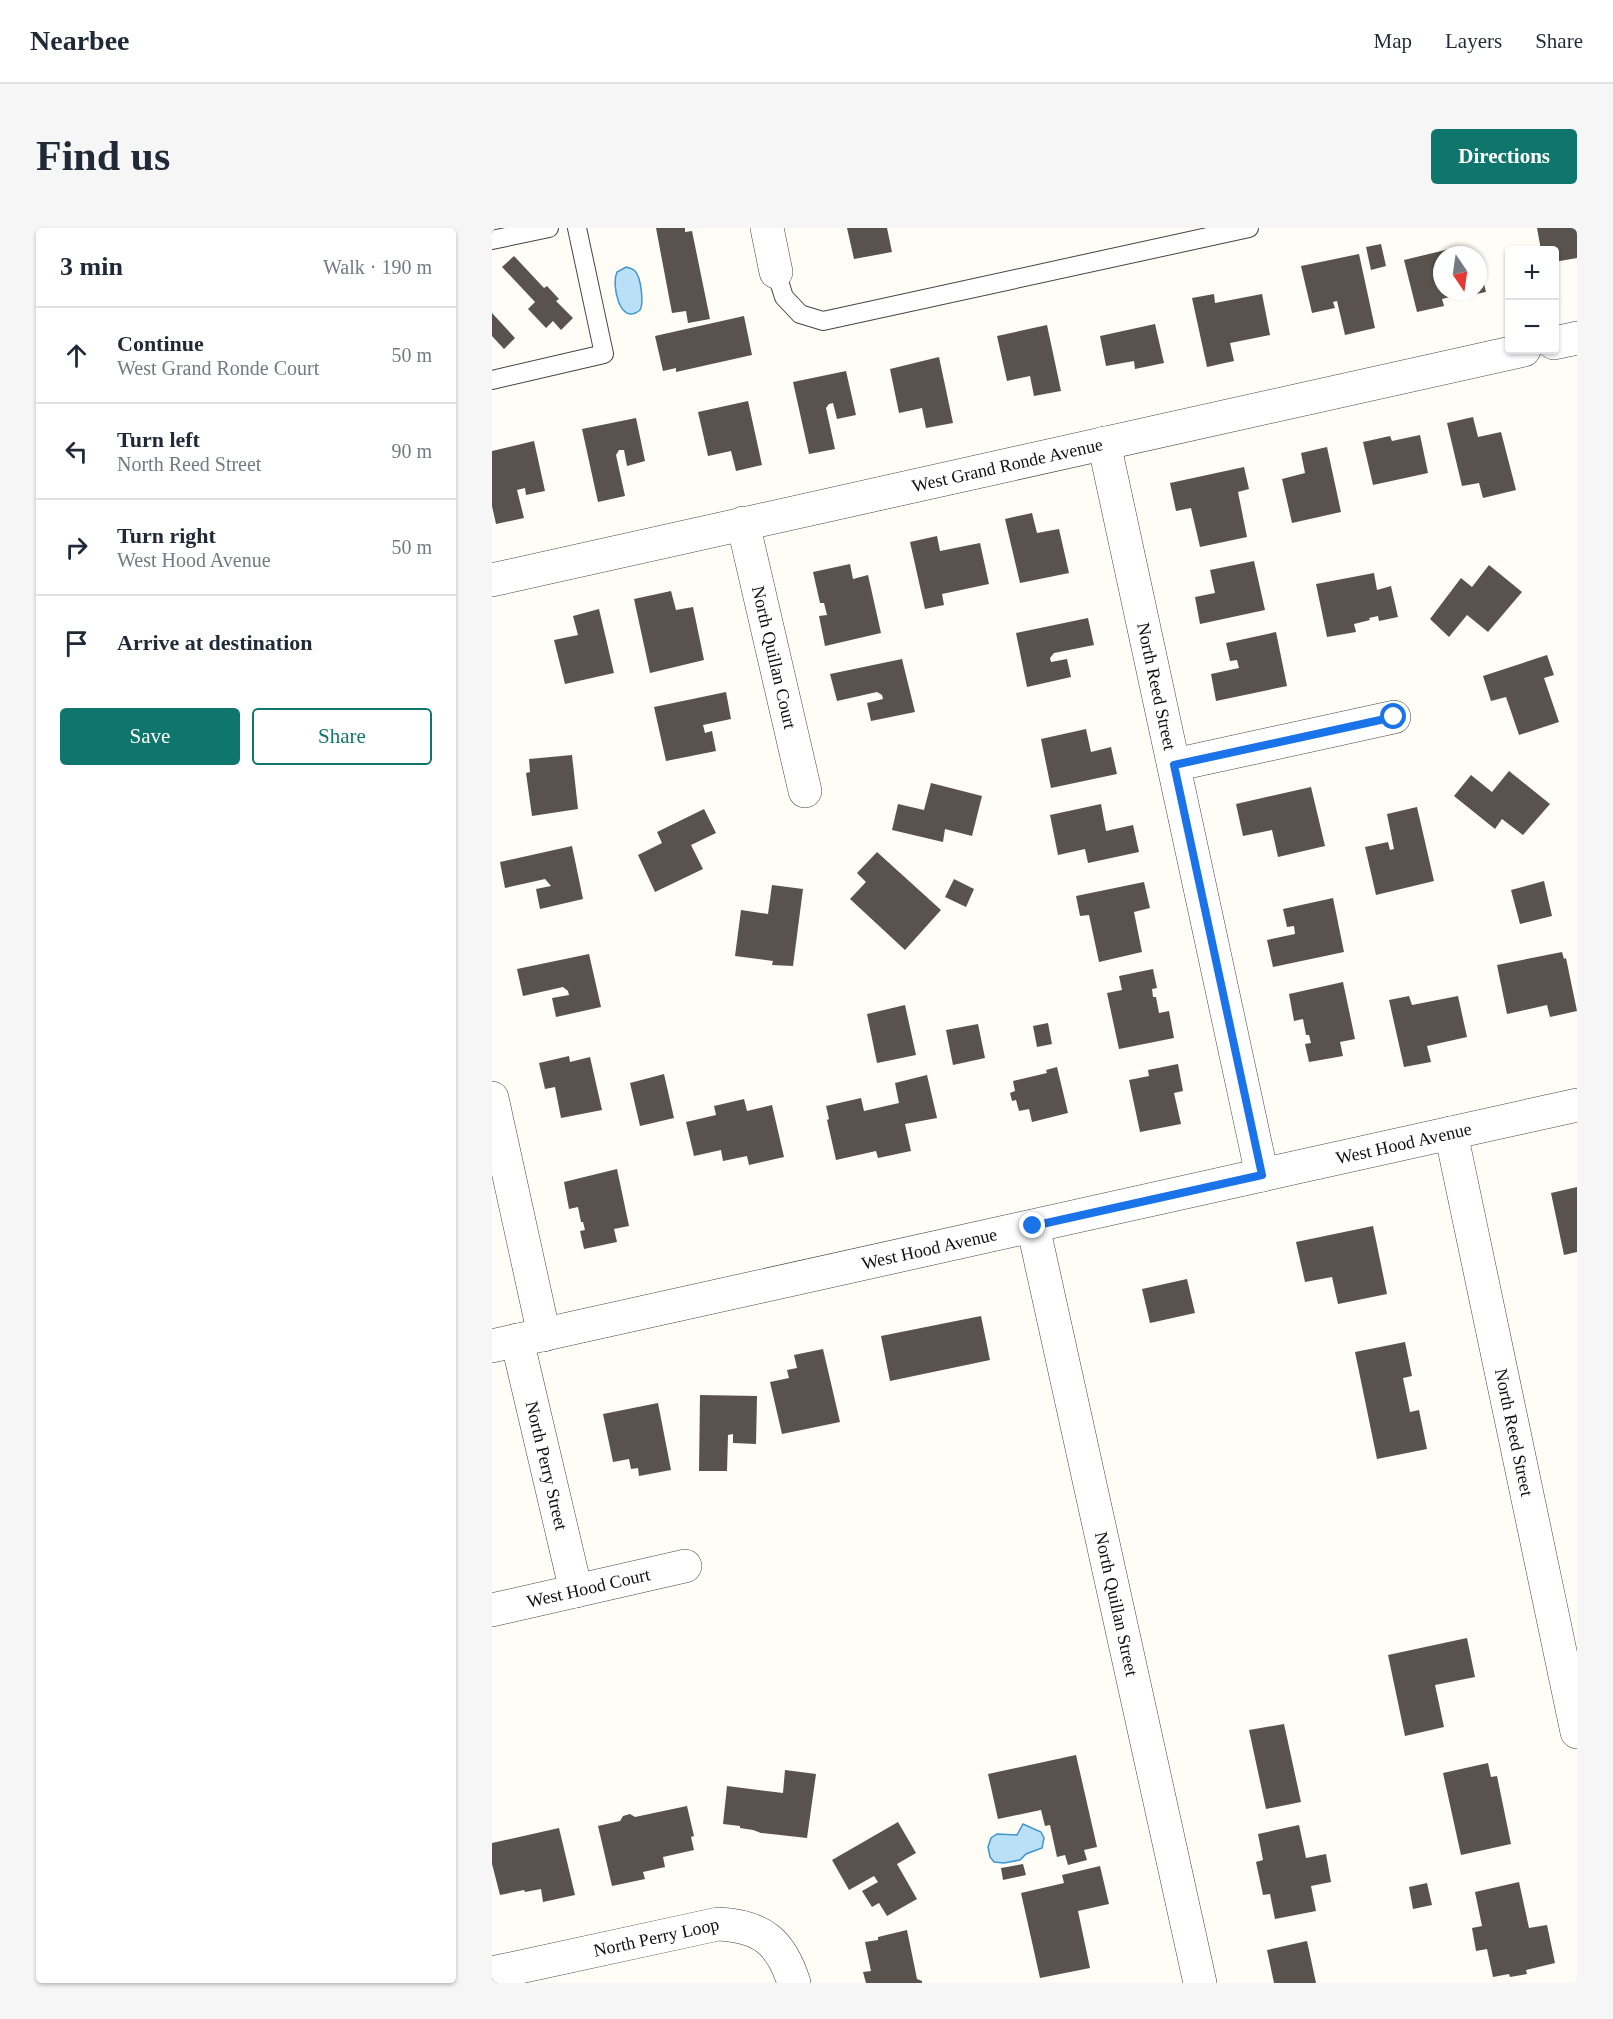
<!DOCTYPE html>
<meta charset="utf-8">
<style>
body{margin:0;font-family:Georgia,serif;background:#f6f6f7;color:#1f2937}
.controls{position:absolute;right:18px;top:18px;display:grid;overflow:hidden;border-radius:6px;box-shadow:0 2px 4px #0004}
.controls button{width:54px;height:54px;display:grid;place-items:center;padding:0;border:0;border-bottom:2px solid #e0e1e3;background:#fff;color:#1f2937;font:30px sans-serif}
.compass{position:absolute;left:941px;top:18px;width:54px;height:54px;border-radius:50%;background:#fff;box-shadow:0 2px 4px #0004;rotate:167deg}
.stop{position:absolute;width:18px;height:18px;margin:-14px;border:4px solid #1a73e8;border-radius:50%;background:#fff}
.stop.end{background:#1a73e8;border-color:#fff;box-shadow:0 2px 6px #0008}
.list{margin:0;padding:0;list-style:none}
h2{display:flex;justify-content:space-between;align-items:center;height:78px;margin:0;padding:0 24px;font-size:26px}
h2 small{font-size:20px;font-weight:400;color:#747a83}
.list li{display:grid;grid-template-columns:39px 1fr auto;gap:18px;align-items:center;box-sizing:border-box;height:96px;padding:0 24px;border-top:2px solid #e0e1e3}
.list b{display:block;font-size:22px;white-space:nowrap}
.list p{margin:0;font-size:20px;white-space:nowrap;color:#747a83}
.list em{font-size:20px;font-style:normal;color:#747a83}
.actions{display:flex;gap:12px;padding:18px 24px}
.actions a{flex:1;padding:14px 0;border:2px solid #0f766e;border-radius:6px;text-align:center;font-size:21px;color:#0f766e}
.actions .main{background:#0f766e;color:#fff}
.icon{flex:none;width:33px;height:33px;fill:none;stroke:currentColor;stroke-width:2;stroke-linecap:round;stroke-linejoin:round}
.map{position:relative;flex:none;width:1085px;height:1755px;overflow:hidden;border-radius:6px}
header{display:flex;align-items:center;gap:36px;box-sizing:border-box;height:84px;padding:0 30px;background:#fff;border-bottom:2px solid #e0e1e3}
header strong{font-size:28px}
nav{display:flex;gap:33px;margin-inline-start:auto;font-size:21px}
.intro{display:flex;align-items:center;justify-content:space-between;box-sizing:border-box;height:144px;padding:0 36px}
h1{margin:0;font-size:42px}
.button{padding:15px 27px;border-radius:6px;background:#0f766e;color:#fff;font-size:21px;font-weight:700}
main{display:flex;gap:36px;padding:0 36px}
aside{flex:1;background:#fff;border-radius:6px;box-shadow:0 2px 4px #0004}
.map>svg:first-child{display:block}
</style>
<header>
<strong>Nearbee</strong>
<nav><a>Map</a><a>Layers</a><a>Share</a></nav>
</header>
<div class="intro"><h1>Find us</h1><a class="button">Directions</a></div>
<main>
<aside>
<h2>3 min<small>Walk · 190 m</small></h2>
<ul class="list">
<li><svg class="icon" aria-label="ahead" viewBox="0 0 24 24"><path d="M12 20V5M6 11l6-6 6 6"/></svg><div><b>Continue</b><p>West Grand Ronde Court</p></div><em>50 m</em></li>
<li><svg class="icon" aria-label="left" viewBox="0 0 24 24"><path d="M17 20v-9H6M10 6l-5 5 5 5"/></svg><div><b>Turn left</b><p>North Reed Street</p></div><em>90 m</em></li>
<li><svg class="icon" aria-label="right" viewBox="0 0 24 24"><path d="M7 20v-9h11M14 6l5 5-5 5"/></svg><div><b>Turn right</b><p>West Hood Avenue</p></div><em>50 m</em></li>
<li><svg class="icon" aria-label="arrive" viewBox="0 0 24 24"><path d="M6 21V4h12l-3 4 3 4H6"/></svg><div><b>Arrive at destination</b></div></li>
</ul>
<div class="actions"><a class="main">Save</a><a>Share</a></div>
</aside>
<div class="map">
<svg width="1085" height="1755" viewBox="0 0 1085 1755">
<rect width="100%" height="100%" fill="#fffdf5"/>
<path fill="#b9e0f7" stroke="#3f96cf" stroke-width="1.5" d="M134,39C138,40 140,40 143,43C149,49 152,75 148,82C128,99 119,57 125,44Z
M531,1596L549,1604L552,1610L550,1620L534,1626L528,1632L512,1635L502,1634L498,1629L496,1619L499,1610L505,1606L525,1607Z"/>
<path fill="#5a524d" d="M164,0H193V4L200,3L218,91L196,95L194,83L180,85Z
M355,0H395L400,24L362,31Z
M1045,0H1085V30L1062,34V22H1049Z
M889,16L894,38L879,42L874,19Z
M970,18L972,27H950V63H965L966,67L950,71L952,78L925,84L912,32Z
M867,26L883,100L853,107L845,73L841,74L843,80L820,85L809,38Z
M22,28L52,60L55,58L67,71L64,73L81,90L69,102L61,93L54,100L36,81L43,74L10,39Z
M987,35L994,64L975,68L974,63H986Z
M722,66L723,75L770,66L778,107L738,115L742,133L715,139L700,70Z
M0,85L23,110L12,121L0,108Z
M252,88L260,127L184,144V140L171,143L163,108Z
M663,96L672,135L643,141L642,133L614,138L608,108Z
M555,97L569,163L542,168L538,148L515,153L505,108Z
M447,129L461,195L434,200L430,180L407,185L398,141Z
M354,143L364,187L345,191L341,175L337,176L334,180L343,221L317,226L301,154Z
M256,173L270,237L244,243L239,223L216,228L206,184Z
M981,189L986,209L1009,204L1024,262L991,270L987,255L970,258L955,195Z
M144,190L153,233L135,238L132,222H127L124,227L133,268L106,274L90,201Z
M928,207L936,245L881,257L871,214L898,208L900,213Z
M42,213L53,263L34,267L33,260L25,262L32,290L4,296L0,278V223Z
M835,219L849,284L800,295L790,251L813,245L809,225Z
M752,239L757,261L746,264L755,309L708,319L699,280L684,283L678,255Z
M540,285L545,305L567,301L577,345L528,355L513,291Z
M445,308L448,323L488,315L497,356L450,366L452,377L433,381L418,314Z
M762,333L773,382L708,396L703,369L723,365L718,342Z
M358,336L361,351L376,347L389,405L333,418L327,388L335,387L332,375H328L321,344Z
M997,337L1030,364L996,404L975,387L957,409L938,391L969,350L980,359Z
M882,345L885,362L899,358L906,389L887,393L886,388L877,390L878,392L862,396L864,404L835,409L824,356Z
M179,363L184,382L201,379L212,432L158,445L142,371Z
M107,381L122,445L73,456L62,412L86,407L81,388Z
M596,390L602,417L562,425L558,430L559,434L575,431L579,449L535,459L524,405Z
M784,404L795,458L724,473L719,446L747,440L745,432L738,433L734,415Z
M1055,427L1062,447L1052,450L1067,494L1027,507L1014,469L999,473L991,448Z
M410,431L423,484L379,493L375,475L391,471L390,467L385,464L345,473L338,446Z
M234,464L239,491L211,497L213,505L220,503L224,523L174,533L162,479Z
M594,501L599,524L619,519L625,546L559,560L549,511Z
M80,527L86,581L40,588L34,545L38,544L37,531Z
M1017,543L1058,576L1031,607L1010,591L1003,601L962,568L979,547L1000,564Z
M439,555L490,568L480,608L453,601L451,614L400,602L406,576L432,582Z
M819,559L833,618L786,629L780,602L751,608L744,576Z
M609,576L614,603L641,597L647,624L596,635L593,621L566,627L558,587Z
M925,579L942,653L884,667L873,619L896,614L898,622L902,621L895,586Z
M212,581L224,605L199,617L211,641L163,664L146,627L170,615L165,604Z
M80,618L91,671L48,681L44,661L59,658L53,651L13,660L8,634Z
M385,624L449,682L413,722L358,671L374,654L365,645Z
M462,651L482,661L474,679L453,669Z
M1052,653L1060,688L1028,696L1019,662Z
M652,654L658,680L642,684L650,724L607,734L597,687L588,688L584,668Z
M280,657L311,661L301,738L280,737L281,733L243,728L249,682L276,686Z
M841,670L852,724L781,739L775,712L803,706L802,698L795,699L791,681Z
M1070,724L1072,731L1074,730L1085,783L1058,789L1055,777L1015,786L1005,737Z
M97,726L109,779L64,789L60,770L77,767L76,763L71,759L31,768L25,741Z
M661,741L665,760L660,761L661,769H664L667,785L677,783L682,810L627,821L615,765L630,762L627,748Z
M851,754L863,811L848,814L851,828L817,834L813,816L819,815L817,807H814L811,791L802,793L797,766Z
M917,768L920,777L966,768L975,809L935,818L939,834L912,839L897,772Z
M413,777L424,827L385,835L375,786Z
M556,795L560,816L545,819L541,798Z
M486,796L493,830L461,837L454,802Z
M77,828L78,834L98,829L110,882L69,890L63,859L53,861L47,835Z
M686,836L691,863L682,865L689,896L648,904L637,852L657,848L656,842Z
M565,839L576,885L540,894L537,881L527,883L524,872L520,873L518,865L523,863L521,853L555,845L554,842Z
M172,846L182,890L148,898L138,855Z
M435,847L445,890L413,896L419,923L386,930L384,923L344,932L335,892L337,891L334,878L369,870L372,883L407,875L403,855Z
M252,871L255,883L280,877L292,929L257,937L255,928L231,933L229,922L202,928L194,894L224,887L222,878Z
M125,941L137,998L122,1001L125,1014L92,1021L88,1003L93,1002L91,994H89L86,979L77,981L72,954Z
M1085,959V1024L1072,1027L1059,965Z
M881,998L895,1066L846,1076L840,1049L813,1054L804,1014Z
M695,1051L703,1085L658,1095L650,1061Z
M489,1088L498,1132L398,1153L389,1108Z
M913,1114L920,1148L911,1150L918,1184L927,1182L935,1221L885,1231L863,1124Z
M331,1121L348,1194L290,1206L278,1154L297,1150L295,1142L305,1140L302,1127Z
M208,1167L265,1168L264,1216L241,1215V1206L236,1207L235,1243H207Z
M166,1175L179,1242L147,1248L146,1240L139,1241L137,1231L121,1234L111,1186Z
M975,1410L983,1449L943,1457L952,1499L913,1508L896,1427Z
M792,1496L809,1574L774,1581L757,1502Z
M584,1527L605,1619L592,1622L595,1632L576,1637L573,1627L565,1629L558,1597L553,1598L549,1582L506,1591L496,1546Z
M996,1535L999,1549L1005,1548L1019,1616L969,1627L951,1545Z
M293,1542L324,1546L315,1610L269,1605L261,1602L248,1600V1598L231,1596L235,1558L291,1565Z
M195,1578L202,1608L199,1609L202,1622L171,1629L173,1639L151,1644L153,1651L120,1658L106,1598L128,1593L131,1588L138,1586L143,1589Z
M406,1594L424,1625L405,1636L425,1671L395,1688L387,1675L380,1679L370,1663L386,1654L382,1648L357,1662L340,1632Z
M807,1597L814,1630L834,1626L839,1654L819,1658L824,1683L783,1691L778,1666L771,1667L764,1634L771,1632L766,1606Z
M67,1600L83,1667L51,1674L49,1661L33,1664L32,1662L8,1667L0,1636V1615Z
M531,1636L534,1647L511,1652L509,1640Z
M608,1638L617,1676L586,1683L598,1740L548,1750L529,1665L572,1655L570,1647Z
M1027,1654L1037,1700L1055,1697L1063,1735L1034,1742L1035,1746L1018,1749L1017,1746L1001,1749L995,1721L984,1723L980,1700L990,1698L983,1664Z
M935,1655L940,1677L921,1681L917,1659Z
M415,1702L425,1751L430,1753V1755H374L371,1744L379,1743L373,1714L386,1712V1709Z
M815,1713L824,1755H782L775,1722Z"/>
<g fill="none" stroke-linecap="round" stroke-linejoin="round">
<defs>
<path id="service" d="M0,12L57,0
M284,44L292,69L308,86L331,93L757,0
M0,152L112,126L85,0"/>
<g id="minor">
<path d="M275,0L284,44"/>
<path d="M1062,115L1085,110"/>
<path id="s1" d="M612,215L770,947"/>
<path id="s2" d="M251,295L313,563"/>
<path id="s3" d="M0,352L1032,122"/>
<path d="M682,537L902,489"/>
<path d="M0,870L52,1107"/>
<path id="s4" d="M959,905L1085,1504"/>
<path id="s5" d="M541,998L708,1755"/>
<path id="s6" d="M25,1112L84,1363"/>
<path id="s7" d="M0,1382L193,1338"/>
<path id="s8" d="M0,1745L226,1696C270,1698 289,1714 302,1755"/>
</g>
<g id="tertiary">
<path id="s9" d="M0,1118L1085,877"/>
</g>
</defs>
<use href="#service" stroke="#444" stroke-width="20"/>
<use href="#minor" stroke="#444" stroke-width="34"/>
<use href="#tertiary" stroke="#444" stroke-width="34"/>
<use href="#service" stroke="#fff" stroke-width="18"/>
<use href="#minor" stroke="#fff" stroke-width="33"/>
<use href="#tertiary" stroke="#fff" stroke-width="33"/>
</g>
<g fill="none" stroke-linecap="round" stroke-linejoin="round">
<path stroke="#1a73e8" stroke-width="8" d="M541,998L770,947L682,537L902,489"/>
</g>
<g text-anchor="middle" stroke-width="6" stroke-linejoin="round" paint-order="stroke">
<g font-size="18" fill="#111" stroke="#fff">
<text dy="6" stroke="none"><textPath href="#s3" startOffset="528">West Grand Ronde Avenue</textPath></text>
<text dy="6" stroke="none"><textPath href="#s2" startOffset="138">North Quillan Court</textPath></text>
<text dy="6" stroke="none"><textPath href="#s1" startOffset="249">North Reed Street</textPath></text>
<text dy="6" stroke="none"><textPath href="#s9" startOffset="934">West Hood Avenue</textPath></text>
<text dy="6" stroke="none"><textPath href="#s9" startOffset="448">West Hood Avenue</textPath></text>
<text dy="6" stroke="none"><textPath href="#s4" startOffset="306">North Reed Street</textPath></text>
<text dy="6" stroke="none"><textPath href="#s6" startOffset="129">North Perry Street</textPath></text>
<text dy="6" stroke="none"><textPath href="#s7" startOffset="99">West Hood Court</textPath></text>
<text dy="6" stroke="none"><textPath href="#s5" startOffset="387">North Quillan Street</textPath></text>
<text dy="6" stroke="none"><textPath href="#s8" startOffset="168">North Perry Loop</textPath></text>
</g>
</g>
</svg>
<div class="controls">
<button>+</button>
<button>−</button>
</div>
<svg class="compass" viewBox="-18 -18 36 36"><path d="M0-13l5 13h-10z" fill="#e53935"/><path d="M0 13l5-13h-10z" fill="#747a83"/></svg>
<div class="stop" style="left:902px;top:489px"></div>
<div class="stop end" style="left:541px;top:998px"></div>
</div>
</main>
